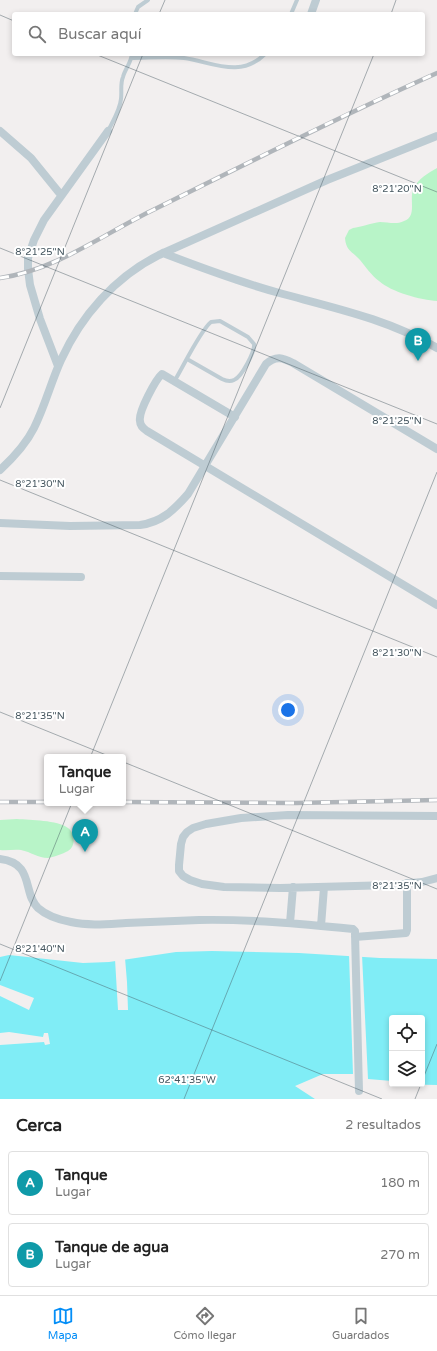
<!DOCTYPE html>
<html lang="es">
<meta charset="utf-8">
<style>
body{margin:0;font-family:"Varela Round",sans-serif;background:#f2f2f2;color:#222}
.controls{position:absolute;right:12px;bottom:12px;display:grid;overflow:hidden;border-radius:4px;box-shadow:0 2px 6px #0003}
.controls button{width:36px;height:36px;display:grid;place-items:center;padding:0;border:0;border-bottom:1px solid #e0e0e0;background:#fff;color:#222;font:20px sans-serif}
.you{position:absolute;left:288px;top:710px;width:14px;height:14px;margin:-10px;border:3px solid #fff;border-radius:50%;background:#1a73e8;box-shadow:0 0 0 6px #1a73e833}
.badge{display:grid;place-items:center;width:26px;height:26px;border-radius:50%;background:#048ef7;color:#fff;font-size:13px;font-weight:700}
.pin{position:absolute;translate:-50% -33px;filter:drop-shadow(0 1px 2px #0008)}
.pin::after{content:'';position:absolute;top:21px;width:14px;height:12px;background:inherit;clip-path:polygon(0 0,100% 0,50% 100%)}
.popup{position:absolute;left:44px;top:754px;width:82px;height:52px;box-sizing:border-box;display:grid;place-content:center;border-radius:4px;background:#fff;filter:drop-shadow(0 1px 3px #0005);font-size:13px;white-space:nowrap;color:#767676}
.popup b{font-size:15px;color:#222}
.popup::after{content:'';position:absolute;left:50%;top:100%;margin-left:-8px;border:8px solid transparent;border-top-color:#fff}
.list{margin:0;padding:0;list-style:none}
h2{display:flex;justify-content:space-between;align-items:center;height:52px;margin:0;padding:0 16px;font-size:17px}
h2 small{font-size:13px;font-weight:400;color:#767676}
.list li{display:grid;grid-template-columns:26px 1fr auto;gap:12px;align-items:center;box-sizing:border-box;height:64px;margin:0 8px 8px;padding:0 8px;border:1px solid #e0e0e0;border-radius:4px}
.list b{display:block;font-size:15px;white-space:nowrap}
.list p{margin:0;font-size:13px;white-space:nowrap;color:#767676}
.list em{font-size:13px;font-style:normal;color:#767676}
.icon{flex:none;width:22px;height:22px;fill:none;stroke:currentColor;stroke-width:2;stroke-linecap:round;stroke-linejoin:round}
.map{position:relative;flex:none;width:437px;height:1099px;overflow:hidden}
.search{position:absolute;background:#fff;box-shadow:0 2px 6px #0003;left:12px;right:12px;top:12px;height:44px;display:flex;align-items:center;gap:10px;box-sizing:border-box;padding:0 14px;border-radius:4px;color:#767676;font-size:15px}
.sheet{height:196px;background:#fff}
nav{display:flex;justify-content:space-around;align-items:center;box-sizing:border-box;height:56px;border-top:1px solid #e0e0e0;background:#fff;font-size:11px;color:#767676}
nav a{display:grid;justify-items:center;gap:2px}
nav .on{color:#048ef7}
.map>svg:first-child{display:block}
</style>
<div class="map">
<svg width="437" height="1099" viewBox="0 0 437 1099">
<rect width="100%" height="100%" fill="#f2efef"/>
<path fill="#b8f4c8" d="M437,168V301C421,300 391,292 379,281C371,275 366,267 360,260C352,251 346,251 345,238L349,230L353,228C361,227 372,223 380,222C388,222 396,225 404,221C418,216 408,198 414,188C418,179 428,173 437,168Z
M17,819C31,820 57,820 68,828C75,833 76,847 68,851C63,854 53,857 48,858C38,858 31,852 21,850C14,849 7,851 0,850V820Z"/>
<path fill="#80edf6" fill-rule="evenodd" d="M212,951L299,953L380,958L437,959V1099H0V957L9,955L83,963L109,962L176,952ZM392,1018H422V1084H392Z"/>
<path fill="#f2efef" d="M349,954L362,955L368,1079L392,1081V1084L437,1085V1099H315L295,1086L323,1074H353Z
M125,958L127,982L128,1010H118L115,959Z
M0,985L34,998L29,1010L0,996Z
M9,1032L43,1037L44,1033H48L50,1044L45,1045L44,1042L0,1045V1033Z"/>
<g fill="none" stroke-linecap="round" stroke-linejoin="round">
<path stroke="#beccd3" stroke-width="4" d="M135,14L138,7L148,0
M291,14L297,0
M131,58C148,58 167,56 184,58C212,62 240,79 265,54
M108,131C113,121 120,110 121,99C122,92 120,84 123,77C125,69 131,63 132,54
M175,380C183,367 200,331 211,322L220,321L248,337L254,344C255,351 242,377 234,380C230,382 226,381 222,379L187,359"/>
<path stroke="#beccd3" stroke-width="8" d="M311,14L316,0
M0,131L31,158L61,195
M163,253C202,268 242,283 283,294C335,308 390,320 437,348
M58,366L40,319L30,285L28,269V258L34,240L44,220L108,131
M235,417L162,374C156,379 138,412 140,421C140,426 143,428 147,431L437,605
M0,470C13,458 26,444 34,428C45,406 51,382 61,360C81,316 115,277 159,255L327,180L437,136
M0,523L70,526L140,525C162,522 174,510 188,494L266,364C276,355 283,358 293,363L437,449
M0,576L81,577
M437,816L288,815L241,818L206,824L193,828L187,832L183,837L181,844L179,865V871L183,876L190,880L202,884L224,887L280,888L393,885L422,882L437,878
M0,859C35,863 22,893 38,908C47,916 60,920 71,922C89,926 108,924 126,923C150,922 174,921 199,920C250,919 302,924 353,929L355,931V934L359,1091
M290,923L293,887
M321,926L324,887
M355,937L406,933L407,930V883"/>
<defs>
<path id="rail" d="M0,278C56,270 102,235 151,211C246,164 340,116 437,73
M0,802H47
M123,802L296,803L437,800"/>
</defs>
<use href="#rail" stroke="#b0b5ba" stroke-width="4.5"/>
<use href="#rail" stroke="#fff" stroke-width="3" stroke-dasharray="9" stroke-linecap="butt"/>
</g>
<path fill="none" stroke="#45565f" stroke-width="1" stroke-opacity="0.45" d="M159,14L165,0M391,14L396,0M0,15L14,21M95,54L437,192M0,248L437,424M0,408L143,54M0,480L437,657M0,712L437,889M0,944L382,1099M0,981L374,54M422,1081L437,1044M184,1099L437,472M415,1099L421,1084"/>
<g font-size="10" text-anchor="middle" fill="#45565f" stroke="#fff" stroke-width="4" stroke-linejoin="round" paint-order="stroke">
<text x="397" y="192">8°21'20"N</text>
<text x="40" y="255">8°21'25"N</text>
<text x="397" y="424">8°21'25"N</text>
<text x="40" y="487">8°21'30"N</text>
<text x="397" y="656">8°21'30"N</text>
<text x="40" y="719">8°21'35"N</text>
<text x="397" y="889">8°21'35"N</text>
<text x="40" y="952">8°21'40"N</text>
<text x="187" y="1083">62°41'35"W</text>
</g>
</svg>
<div class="controls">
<button><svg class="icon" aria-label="locate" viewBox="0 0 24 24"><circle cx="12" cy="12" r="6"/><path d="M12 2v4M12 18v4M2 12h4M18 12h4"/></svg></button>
<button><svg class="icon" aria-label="layers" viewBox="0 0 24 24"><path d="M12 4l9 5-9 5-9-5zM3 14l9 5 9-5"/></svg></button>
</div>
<div class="you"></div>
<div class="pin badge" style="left:85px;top:852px;background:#0f9aa8">A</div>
<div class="popup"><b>Tanque</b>Lugar</div>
<div class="pin badge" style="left:418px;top:361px;background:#0f9aa8">B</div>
<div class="search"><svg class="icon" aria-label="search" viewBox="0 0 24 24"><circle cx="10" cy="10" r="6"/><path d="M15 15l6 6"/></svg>Buscar aquí</div>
</div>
<section class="sheet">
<h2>Cerca<small>2 resultados</small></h2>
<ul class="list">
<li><span class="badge" style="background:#0f9aa8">A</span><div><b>Tanque</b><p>Lugar</p></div><em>180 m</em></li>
<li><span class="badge" style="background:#0f9aa8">B</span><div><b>Tanque de agua</b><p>Lugar</p></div><em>270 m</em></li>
</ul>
</section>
<nav>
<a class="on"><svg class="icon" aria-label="map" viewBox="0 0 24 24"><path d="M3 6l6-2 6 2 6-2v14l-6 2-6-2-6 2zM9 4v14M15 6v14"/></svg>Mapa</a>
<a><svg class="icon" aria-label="directions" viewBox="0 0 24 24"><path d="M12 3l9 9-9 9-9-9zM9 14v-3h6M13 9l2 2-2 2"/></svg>Cómo llegar</a>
<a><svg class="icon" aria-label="saved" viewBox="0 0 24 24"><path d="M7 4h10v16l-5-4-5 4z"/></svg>Guardados</a>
</nav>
